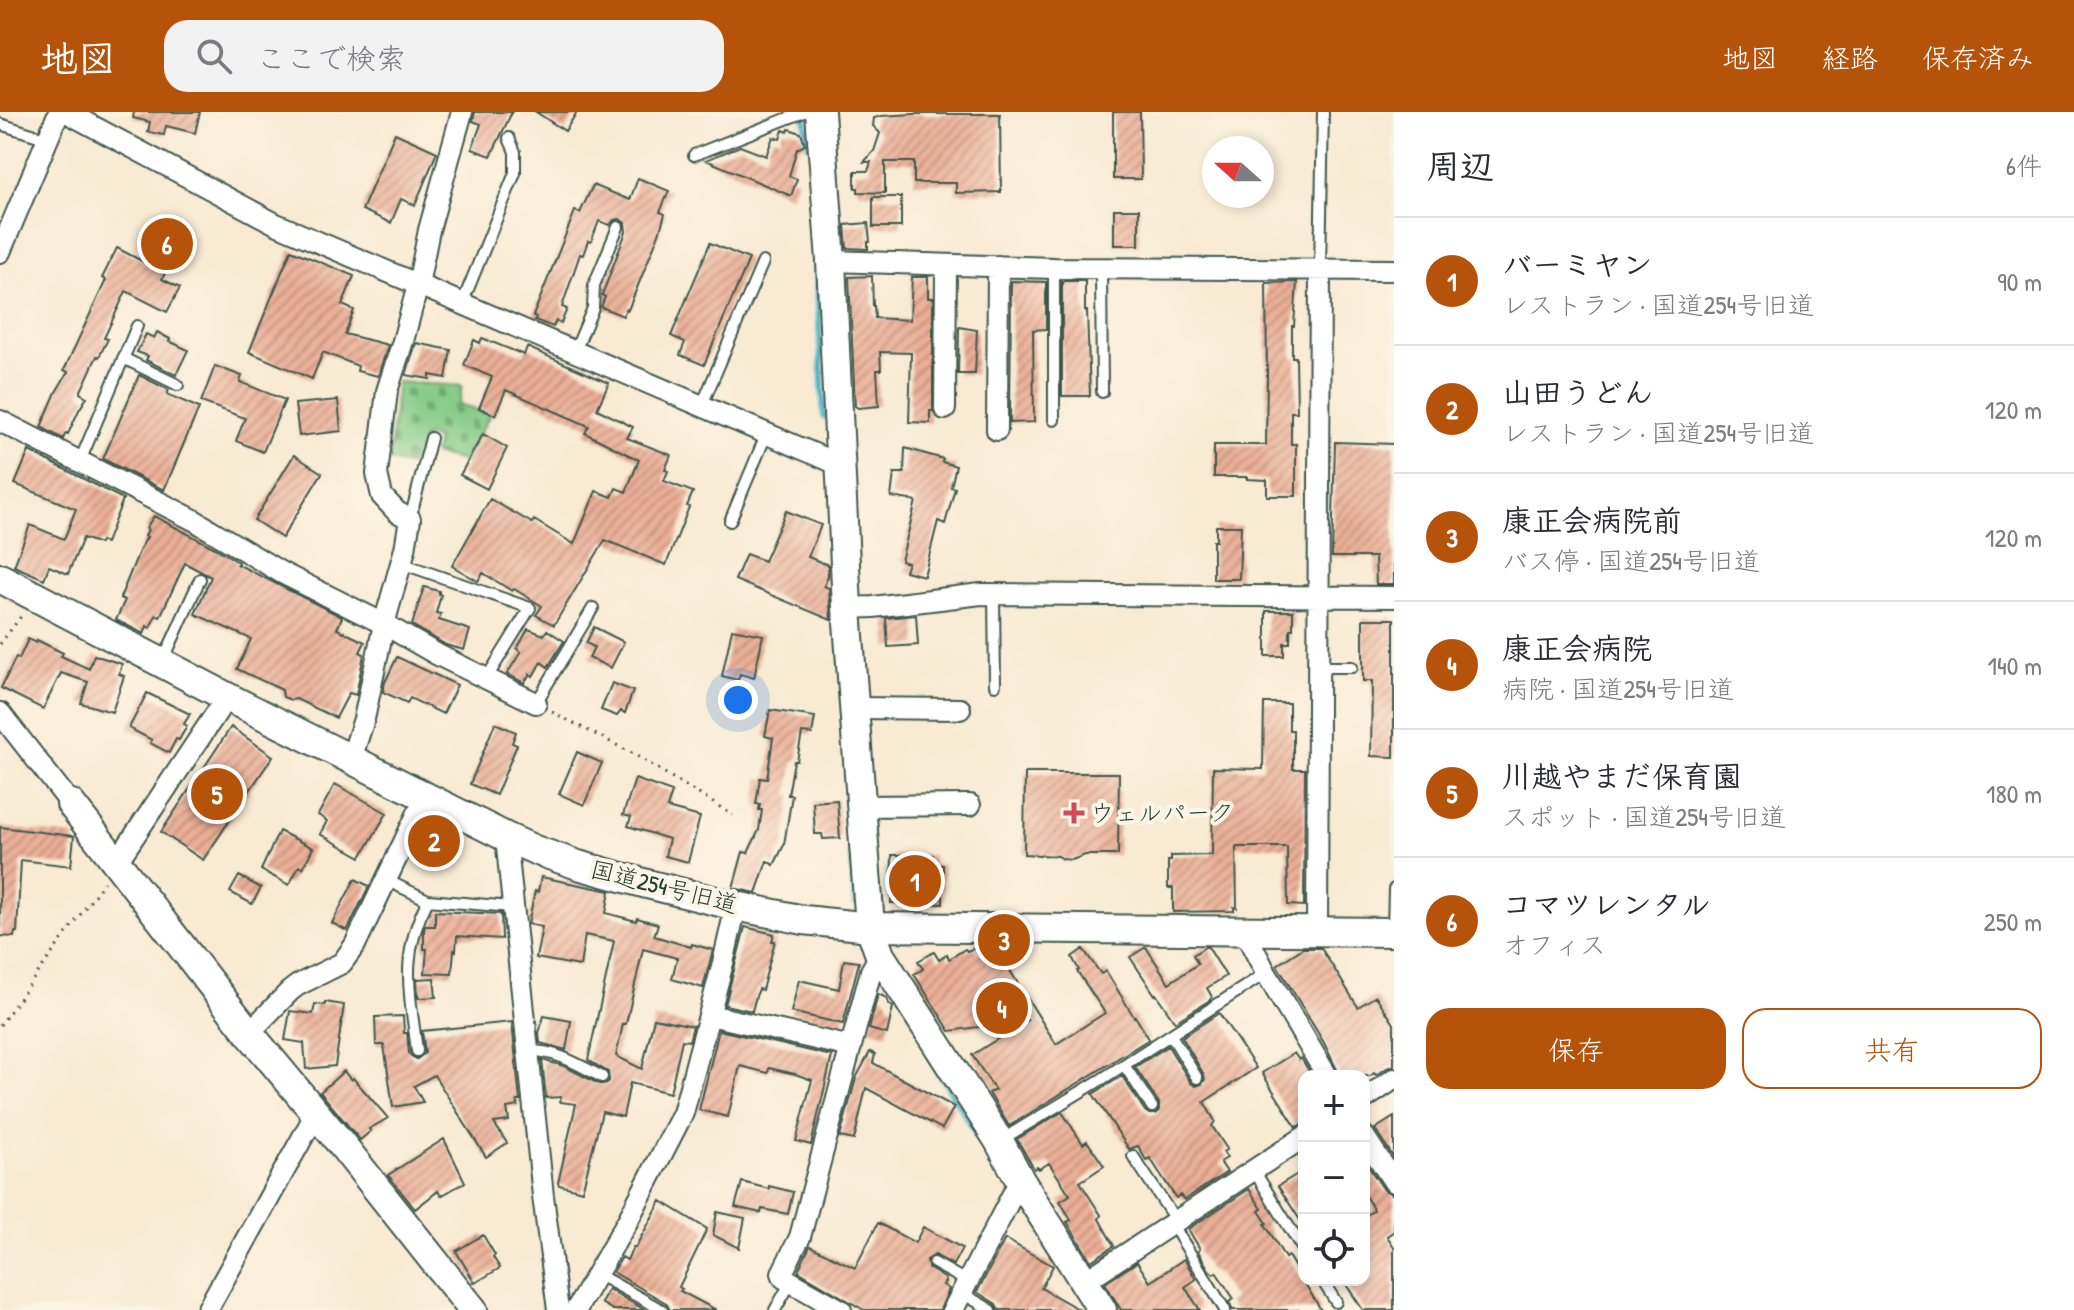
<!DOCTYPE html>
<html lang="ja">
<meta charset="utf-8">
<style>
body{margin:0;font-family:"Patrick Hand","Klee One",sans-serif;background:#f2f2f3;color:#2b2b33}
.controls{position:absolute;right:24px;bottom:24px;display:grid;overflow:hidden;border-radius:16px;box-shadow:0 4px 12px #0003}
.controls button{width:72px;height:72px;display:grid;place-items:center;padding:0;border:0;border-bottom:2px solid #e1e1e2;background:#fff;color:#2b2b33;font:40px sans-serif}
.compass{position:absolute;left:1202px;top:24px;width:72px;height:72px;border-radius:50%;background:#fff;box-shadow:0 4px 12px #0003;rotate:291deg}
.you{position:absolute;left:738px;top:588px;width:28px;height:28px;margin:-20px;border:6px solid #fff;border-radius:50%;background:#1a73e8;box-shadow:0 0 0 12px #1a73e833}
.badge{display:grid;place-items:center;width:52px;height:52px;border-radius:50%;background:#b45309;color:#fff;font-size:26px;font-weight:700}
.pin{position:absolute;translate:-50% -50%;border:4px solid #fff;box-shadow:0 2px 8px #0006}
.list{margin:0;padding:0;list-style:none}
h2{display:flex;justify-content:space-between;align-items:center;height:104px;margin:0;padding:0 32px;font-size:34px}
h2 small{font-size:26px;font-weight:400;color:#7c7c81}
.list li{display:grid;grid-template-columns:52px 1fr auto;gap:24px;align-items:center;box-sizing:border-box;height:128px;padding:0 32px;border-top:2px solid #e1e1e2}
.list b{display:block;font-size:30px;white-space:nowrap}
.list p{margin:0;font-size:26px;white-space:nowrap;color:#7c7c81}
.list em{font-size:26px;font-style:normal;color:#7c7c81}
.actions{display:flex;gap:16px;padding:24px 32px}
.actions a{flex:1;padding:18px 0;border:2px solid #b45309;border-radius:24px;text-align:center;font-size:28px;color:#b45309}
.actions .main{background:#b45309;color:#fff}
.icon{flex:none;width:44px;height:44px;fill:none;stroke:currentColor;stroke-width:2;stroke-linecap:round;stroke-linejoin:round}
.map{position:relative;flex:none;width:1394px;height:1198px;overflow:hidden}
header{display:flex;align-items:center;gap:48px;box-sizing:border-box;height:112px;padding:0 40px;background:#b45309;color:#fff}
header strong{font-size:38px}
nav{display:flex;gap:44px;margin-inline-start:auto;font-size:28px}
.search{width:560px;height:72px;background:#f2f2f3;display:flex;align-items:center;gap:20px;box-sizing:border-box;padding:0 28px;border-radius:24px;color:#7c7c81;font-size:30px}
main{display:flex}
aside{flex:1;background:#fff}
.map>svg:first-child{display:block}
</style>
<header>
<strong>地図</strong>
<div class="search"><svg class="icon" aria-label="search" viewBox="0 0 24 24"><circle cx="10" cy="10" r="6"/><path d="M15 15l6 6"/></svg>ここで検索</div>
<nav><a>地図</a><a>経路</a><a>保存済み</a></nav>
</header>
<main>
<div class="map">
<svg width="1394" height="1198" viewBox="0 0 1394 1198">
<defs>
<pattern id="cemetery-stones" width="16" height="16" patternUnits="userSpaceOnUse" patternTransform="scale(2)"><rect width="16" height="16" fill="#84cb86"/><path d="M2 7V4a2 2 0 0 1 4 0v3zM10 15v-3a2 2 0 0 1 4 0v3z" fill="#6ba66e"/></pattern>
<pattern id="building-hatch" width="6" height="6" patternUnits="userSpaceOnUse" patternTransform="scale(2)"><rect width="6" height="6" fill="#ebaf97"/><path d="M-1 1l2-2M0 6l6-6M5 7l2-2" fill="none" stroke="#be907c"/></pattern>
</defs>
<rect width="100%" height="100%" fill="#fcf5e5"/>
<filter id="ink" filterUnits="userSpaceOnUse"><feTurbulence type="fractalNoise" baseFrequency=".0125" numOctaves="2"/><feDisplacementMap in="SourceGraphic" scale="16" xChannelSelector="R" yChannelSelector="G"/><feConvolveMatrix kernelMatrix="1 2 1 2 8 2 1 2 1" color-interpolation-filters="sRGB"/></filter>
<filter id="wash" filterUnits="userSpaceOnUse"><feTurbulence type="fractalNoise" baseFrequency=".006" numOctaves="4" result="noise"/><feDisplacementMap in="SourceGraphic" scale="32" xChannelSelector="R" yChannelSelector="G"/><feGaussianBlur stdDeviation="1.8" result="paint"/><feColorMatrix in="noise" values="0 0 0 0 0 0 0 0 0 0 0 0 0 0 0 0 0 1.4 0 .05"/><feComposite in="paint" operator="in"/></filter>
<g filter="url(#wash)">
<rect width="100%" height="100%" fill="#f8ead3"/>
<path fill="url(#cemetery-stones)" stroke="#52845d" stroke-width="2" d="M397,270L462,274L459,292L490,303L464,349L434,342L437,327L425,324L418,355L389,349Z"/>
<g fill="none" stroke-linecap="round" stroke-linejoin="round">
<path stroke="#48b3c5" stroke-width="6" d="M804,0L809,34
M813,93L824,305
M850,724L855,792
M931,948L1003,1065"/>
</g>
<g id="blocks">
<path fill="url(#building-hatch)" d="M134,0H200L195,21L166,14L164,23L148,20L150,10L133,6Z
M475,0H512L491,44L472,37L481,12L473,9Z
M536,0H577L565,19Z
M1113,0H1140L1141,67H1113Z
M914,2H1000L1001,80L956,81V71H914V50H885V81L858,80V76H855V59H868L871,50H864L874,39L880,21L873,14L874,6L881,4Z
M789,17L801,21L805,33L797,37L789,64L797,67L791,84L706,48L740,34L766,44L773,25L780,27L783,18L788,20Z
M395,21L437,40L415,93L401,87L391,111L362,98Z
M638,66L669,79L660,100L665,102L659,122L628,198L626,197L623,204L601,195L605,185L602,183L626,120L625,111L620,107L614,108L610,113L599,109L591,130L588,129L583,143L580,142L562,195L567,197L561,211L556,209L553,215L535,208L536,205L533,204L575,99L580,101L593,73L630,88Z
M873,85H901V115H873Z
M1114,97H1139V133H1114Z
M868,111L870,130H868V137L847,136L845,113Z
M710,131L749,147L704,253L680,243L685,230L671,224Z
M117,136L165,161L162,167L180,176L167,200L126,179L104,226L108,227L99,245L97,244L80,281L87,285L79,298L68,322L66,321L63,327L41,315L56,280L68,260L64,258L106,168L102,166Z
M291,138L354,164L342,193L354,198L345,222L388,233L378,264L357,259L358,254L323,240L312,267L249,240Z
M872,164L873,194H874L875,206L910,208L912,165H928V186H933V299H930V311L909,310L911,241L880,240L881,258H877L879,294L858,296L855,294L849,165Z
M1011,169L1046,170V217L1033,218L1034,310L1010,311Z
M1064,169H1085V199H1087L1090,284H1062V170Z
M1297,170L1294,214H1292V245H1296L1297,300H1291V332H1296V384H1267V368L1247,367V365H1214V333H1266L1267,263L1266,171Z
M959,215L977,218L975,262H958Z
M157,220L170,227L169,229L188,238L176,263L146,248L148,244L137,240L146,222L154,226Z
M482,226L524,243L527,235L609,271L597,297L633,315L627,326L671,343L665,358L668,359L664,369L693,380L687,394L689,395L666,453L605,428L554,513L536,503L542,494L514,477L512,479L483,461L478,469L452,454L490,387L532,411L534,408L574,432L596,379L612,385L616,376L626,380L639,348L585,321L589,314L506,278L495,303L479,296L492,265L464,253L474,228L480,231Z
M416,231L451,238L446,266L430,263V267L406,263Z
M215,254L242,264L240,270L285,288L263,340L236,329L245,306L201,290Z
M139,263L169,278L167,282L199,296L164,378L103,347Z
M338,288L341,319L299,324L295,292Z
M483,322L507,336L487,377L460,363Z
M1335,330L1394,332V472H1376L1375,445H1332Z
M905,336L943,347L942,350L956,354L951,375L955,376L945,412L938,409L924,464L905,459L908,451L901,449L916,389L891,385L894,361H904Z
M29,339L123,387L106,431L101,429L100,432L83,426L68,462L49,454L44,467L14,454L30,413L64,427L76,397L15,372Z
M294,343L322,361L282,426L254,408Z
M786,399L821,413L808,445L828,453V464L824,474L829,476L831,508L735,468L746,442L764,449Z
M154,404L217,437L238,450L237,452L342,505L337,517L365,530L360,540L364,542L356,583L349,581L336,606L296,587L291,588L283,585L282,578L237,557L251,527L195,502L211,465L185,451L160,505L156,503L150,516L147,514L144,522L116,508L125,488L120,486L140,437L147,425L145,424L148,417L146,416Z
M1216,414H1241L1239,467H1213V429H1216Z
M424,475L439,479V482L441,483L436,501L441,502L439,508L470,518L464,538L446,533L412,513Z
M1266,499H1293V517H1290V531H1284V544H1266Z
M916,503L918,533L888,535L886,506Z
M1363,507H1394V645L1371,644L1372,569H1363Z
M594,515L624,530L611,556L589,546L594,535L586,531Z
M528,517L544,523L547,518L564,529L548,555L541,550L533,564L530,562L524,571L507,562L521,540L517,537Z
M732,517L763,523L754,566L740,562L738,568L722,564Z
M28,527L36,531L37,528L63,541L61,544L89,557L94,543L122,552L119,562L124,564L112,600L81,591L88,570L61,561L43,597L1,576L16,545L19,547Z
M397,545L457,573L443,602L410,586L407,591L383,580L385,570Z
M612,571L633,579L625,601L621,599L617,604L601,598Z
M147,581L190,602L184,612L187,614L179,628L176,627L169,641L150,631L152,628L129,616Z
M1264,591H1289V618H1293V657H1305L1304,794L1288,793L1287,735H1236L1237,796L1234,795V799L1173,800V776H1168V749H1171V744L1212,743L1213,656L1263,657Z
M770,598L815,605L812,622L802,621L797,649H794L788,683H792L784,733L774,753L767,749L756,781L733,776L743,740L748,741L759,718L762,698H759L760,692H756L760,666L767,667L773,626L765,624Z
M495,611L516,620L512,631L517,633L496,683L470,672Z
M231,615L273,644L203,748L161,720Z
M577,640L602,651L584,693L559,682Z
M1025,661H1119L1118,743H1085L1072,748L1063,747L1058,744L1024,742Z
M635,667L672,680L667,696L700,705L688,750L665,744L669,727L628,714L631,705L623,703Z
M335,672L387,701L361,745L320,722L327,709L318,703Z
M837,688L840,726L823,727L822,722H815L813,690Z
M429,709L450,718L446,725L450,727L444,742L439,740L434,752L413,742Z
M0,715L74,724L71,754L21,748L17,820H15L14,825L0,824Z
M279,719L313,736L303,756L299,754L289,773L261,758Z
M892,743H933V753H943V792L891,791Z
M239,764L261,776L252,792L230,780Z
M541,765L610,779L606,801L636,809L637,806L658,812L654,824L691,835L692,832L713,838L703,876L672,867L677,846L643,837L626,912H623L616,944L642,957L654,906L693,914L689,929L682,928L670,981L630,971L623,1005L602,1000L582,1079L559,1073L558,1071L576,992L560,990L561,985L546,986L542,948L564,954L599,972H606L609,969L608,960L588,948L614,829L585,823L580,854L536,846L542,815L528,812L535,779L538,780Z
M355,767L369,774L347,819L332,811Z
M435,799L501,802L502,827L457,824L456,839L454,838L452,862L425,861L427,837H424V817L425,814H435Z
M745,815L774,822L772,829H775L762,878L759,877L756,884L752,899L725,893Z
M994,833L1056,932L1105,901L1077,859L1079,858L1072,845L1083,837L1101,862L1106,859L1134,905L1135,904L1149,927L1009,1014L989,981L995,978L972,943L1028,908L950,919L914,862L923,857L918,849L934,840L939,848L947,842L949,847L965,837L967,839L974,836L978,842Z
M1146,835L1169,871L1198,852L1193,843L1205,835H1208L1226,864L1207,876L1212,885L1210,888L1175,910L1156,882L1155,883L1130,845Z
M1303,836H1321L1358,895L1376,884L1394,912V954L1387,956L1376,963L1374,961L1370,964H1340L1324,931L1277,853Z
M844,848L859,850L843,912L791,900L799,868L839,877Z
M434,866L436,885L418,886L417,867Z
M878,882L887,886L889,892L893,895L887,922L869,917Z
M325,890L344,893L335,954L306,957L304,931L285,928L290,899L313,902L315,892L325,893Z
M1219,901L1256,956L1204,990L1215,1009L1212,1014L1227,1037L1223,1040L1227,1046L1220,1050L1227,1060L1184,1088L1180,1083L1176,1086L1150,1046L1146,1048L1138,1034L1129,1037L1093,982L1122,964L1145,999L1149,1002H1156L1159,998V991L1135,955L1168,934L1191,971L1196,974L1202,972L1205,967L1204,963L1182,925Z
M403,904L404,921H407L409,941L411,944L417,947L425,941L422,919L512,910L520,989H517L518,994L507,996L509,1009L494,1011L507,1031L486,1045L434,963L414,974L423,990L393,995L384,933H376L375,905Z
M544,904L571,909L566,938L540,931L539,921Z
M719,918L832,944L811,1033L796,1029L812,968L795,962L769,956L768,961L740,954L728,1005L699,998Z
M870,940L875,942L873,951L954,995L942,1017L866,976L854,1028L840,1025L856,966Z
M1294,941L1299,948L1301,946L1312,964H1304V1012L1296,1015L1262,961Z
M344,959L351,968L353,966L388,1006L369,1017L371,1019L360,1028L320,980Z
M1062,1000L1083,1032L1087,1029L1104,1054L1080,1070L1101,1103L1099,1107L1114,1134L1091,1149L1067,1110L1071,1108L1060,1089L1070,1083L1049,1051L1039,1057L1037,1055L1034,1057L1017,1027Z
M1394,1005V1046L1375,1017Z
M444,1027L465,1070L441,1084L438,1079L415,1097L388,1063Z
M1364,1048L1384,1078L1394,1083V1119L1387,1124L1394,1135V1198H1363L1343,1168H1364V1105L1374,1098L1364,1082Z
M1304,1058V1114L1278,1074Z
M742,1070L769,1077V1074L793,1080L788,1102L762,1097L761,1101L735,1095Z
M1249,1077L1262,1097L1259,1099L1267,1111L1265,1112L1285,1146L1288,1144L1321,1198H1233L1229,1190L1234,1187L1216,1160L1214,1162L1209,1158L1198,1139L1200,1137L1188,1117Z
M661,1089L707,1117L679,1175L682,1177L680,1179L716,1198H670L666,1191L613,1160L622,1145L627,1148L633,1135L635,1136Z
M717,1100L745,1106L739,1136L713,1123Z
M878,1111L915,1131L923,1115L962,1136L953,1153L935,1143L927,1148L928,1156L946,1167L943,1173L949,1177L940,1198H864L798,1159L810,1134L855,1156Z
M483,1123L495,1143L493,1145L500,1156L475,1171L456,1139Z
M1005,1127L1053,1154L1041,1176L1080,1198H999L996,1192L977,1180Z
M1184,1147L1196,1167L1185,1175L1200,1198H1121L1105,1171L1137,1150L1150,1170Z
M608,1177L645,1198H613L601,1191Z"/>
</g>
</g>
<g filter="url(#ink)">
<use href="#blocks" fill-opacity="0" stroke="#40574c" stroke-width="2"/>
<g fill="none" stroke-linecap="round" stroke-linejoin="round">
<defs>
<path id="lane" d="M0,12L48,27
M694,43L804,0
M1101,155L1102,280
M1320,157L1323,0
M462,192L515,61V40L509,26
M575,239L593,196L594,173L618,115
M123,246L178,273
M702,293L763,150
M1054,308V156
M80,349L137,214
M410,407L431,326
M730,409L766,323
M401,451L530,496L486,567
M994,482L995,573
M163,549L200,467
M1318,555H1352
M536,591L593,496
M386,768L428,788L512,795
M1393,818L1394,777
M1171,923L1197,966
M417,939C410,881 399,843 428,788
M529,939C556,938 579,953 602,965
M1124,953L1152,995
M1001,1028L1102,967L1266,861
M1133,1044L1176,1109
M1253,1057L1304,1139
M1172,1112L1225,1198
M934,1151L968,1170
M597,1162L662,1198
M1322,1168L1336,1190
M962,1181L991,1198
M775,1198L791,1170"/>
<path id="street" d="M66,0L276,112L840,353
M462,0L429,118L418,173L403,229L387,279L377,362L382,384L397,400L410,407L405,437L384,512L438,543L536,591
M0,140L59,0
M831,149L1054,156L1394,158
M945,297L946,153
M0,309L194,408L282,461L384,512L364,607L351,647
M997,318L998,154
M847,496L873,495L981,482L1394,485
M854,596L960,597
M0,601L71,692
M861,694L970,693
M506,725L543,1084L558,1198
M117,750L227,585
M1244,818L1266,861L1327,964
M1317,819L1320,157
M710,903L851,935
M249,921L290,879L298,873L342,851L355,833L426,684
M1364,987L1394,967
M1364,1024L1394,1070
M1085,1169L1304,1025
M207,1198L315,1003
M576,1198L628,1108L683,1001L723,851L736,794
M841,1198L784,1166L782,1161L800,1125L871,859L880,843
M953,1198L1020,1068"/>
<path id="secondary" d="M820,0L831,149L847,496L870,815L880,843L999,1029L1020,1068L1102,1198
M0,466L227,585L506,725L535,738L578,753L647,772L736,794L804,808L870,815L1394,820
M71,692L249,921L343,1034L473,1198"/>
</defs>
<use href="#lane" stroke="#40574c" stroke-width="14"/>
<use href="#street" stroke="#40574c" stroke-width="24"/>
<use href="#secondary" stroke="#40574c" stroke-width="32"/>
<path stroke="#40574c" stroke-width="3" stroke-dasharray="2 6" stroke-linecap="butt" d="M0,532L22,503
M552,600L632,641L733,703
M0,913L104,770"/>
<use href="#lane" stroke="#fff" stroke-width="10"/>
<use href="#street" stroke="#fff" stroke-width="20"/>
<use href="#secondary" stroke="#fff" stroke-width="28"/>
</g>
</g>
<path fill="#d1495b" stroke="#fcf5e5" stroke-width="3" d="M1070 689h8v8h8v8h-8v8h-8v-8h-8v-8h8z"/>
<g text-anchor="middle" stroke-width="8" stroke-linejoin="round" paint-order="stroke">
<g font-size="24" fill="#1f3d34" stroke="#fcf5e5" text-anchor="start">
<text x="1090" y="709">ウェルパーク</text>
</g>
<g font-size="24" fill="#1f3d34" stroke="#fcf5e5">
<text transform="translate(664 775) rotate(14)" y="8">国道254号旧道</text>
</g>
</g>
</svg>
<div class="controls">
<button>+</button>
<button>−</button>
<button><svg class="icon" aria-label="locate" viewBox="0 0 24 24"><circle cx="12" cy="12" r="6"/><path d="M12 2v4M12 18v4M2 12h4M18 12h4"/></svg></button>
</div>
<svg class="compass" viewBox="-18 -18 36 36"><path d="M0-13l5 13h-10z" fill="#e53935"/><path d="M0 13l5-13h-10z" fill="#7c7c81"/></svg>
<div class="you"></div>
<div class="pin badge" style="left:915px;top:769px">1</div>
<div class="pin badge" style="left:434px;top:729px">2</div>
<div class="pin badge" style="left:1004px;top:828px">3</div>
<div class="pin badge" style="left:1002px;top:896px">4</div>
<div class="pin badge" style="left:217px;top:682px">5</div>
<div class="pin badge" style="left:167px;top:132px">6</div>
</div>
<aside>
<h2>周辺<small>6件</small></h2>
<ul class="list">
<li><span class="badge">1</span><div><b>バーミヤン</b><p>レストラン · 国道254号旧道</p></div><em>90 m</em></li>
<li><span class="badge">2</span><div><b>山田うどん</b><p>レストラン · 国道254号旧道</p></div><em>120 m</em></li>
<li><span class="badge">3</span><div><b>康正会病院前</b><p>バス停 · 国道254号旧道</p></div><em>120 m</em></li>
<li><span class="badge">4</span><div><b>康正会病院</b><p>病院 · 国道254号旧道</p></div><em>140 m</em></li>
<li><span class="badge">5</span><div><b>川越やまだ保育園</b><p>スポット · 国道254号旧道</p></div><em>180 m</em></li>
<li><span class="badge">6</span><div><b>コマツレンタル</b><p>オフィス</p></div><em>250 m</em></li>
</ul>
<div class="actions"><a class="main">保存</a><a>共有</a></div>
</aside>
</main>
